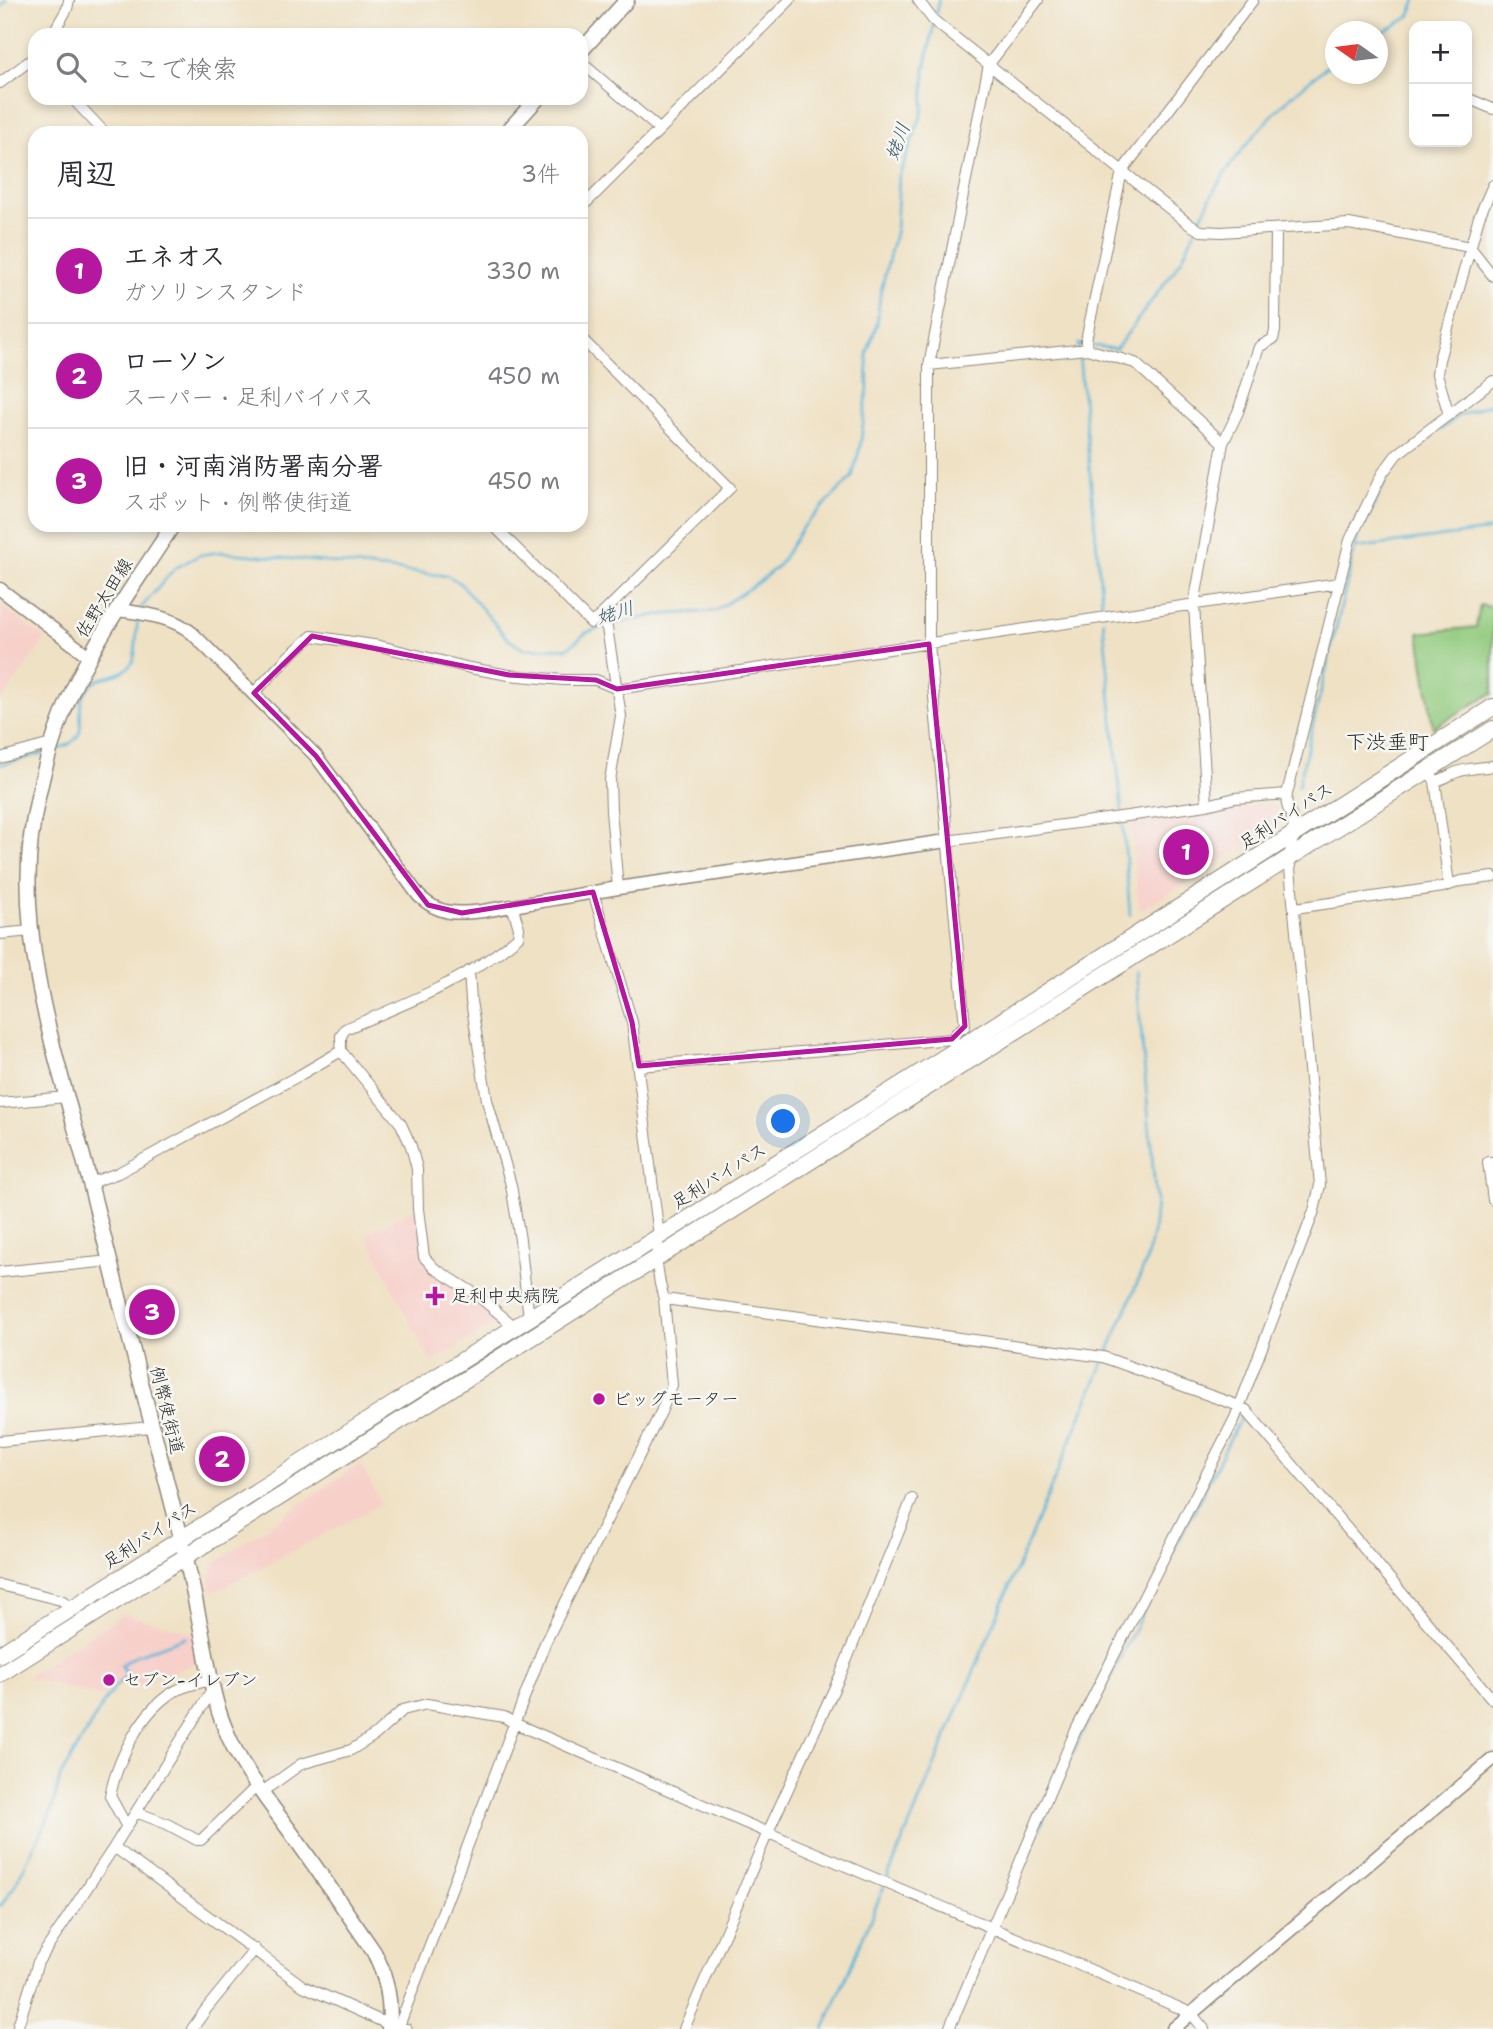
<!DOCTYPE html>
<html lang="ja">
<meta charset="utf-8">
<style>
body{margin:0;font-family:"Shantell Sans","Klee One",sans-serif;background:#f7f7f7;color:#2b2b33}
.controls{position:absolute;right:21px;top:21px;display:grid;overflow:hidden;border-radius:14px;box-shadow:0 4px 10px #0003}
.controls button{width:63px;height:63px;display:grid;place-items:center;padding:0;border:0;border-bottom:2px solid #e1e1e2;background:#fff;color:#2b2b33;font:35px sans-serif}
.compass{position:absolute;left:1325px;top:21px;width:63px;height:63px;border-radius:50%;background:#fff;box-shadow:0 4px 10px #0003;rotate:284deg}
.you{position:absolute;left:784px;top:1122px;width:24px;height:24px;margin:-18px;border:5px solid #fff;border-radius:50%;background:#1a73e8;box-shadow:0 0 0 10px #1a73e833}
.badge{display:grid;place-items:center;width:46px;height:46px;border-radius:50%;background:#b5179e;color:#fff;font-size:23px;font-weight:700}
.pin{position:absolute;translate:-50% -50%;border:4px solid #fff;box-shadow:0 2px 7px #0006}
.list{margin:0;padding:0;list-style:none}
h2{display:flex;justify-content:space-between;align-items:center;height:91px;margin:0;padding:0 28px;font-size:30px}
h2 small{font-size:23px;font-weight:400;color:#7c7c81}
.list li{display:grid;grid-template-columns:46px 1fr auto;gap:21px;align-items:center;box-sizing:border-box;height:105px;padding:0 28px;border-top:2px solid #e1e1e2}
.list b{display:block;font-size:26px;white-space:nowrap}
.list p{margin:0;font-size:23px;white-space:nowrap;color:#7c7c81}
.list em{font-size:23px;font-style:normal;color:#7c7c81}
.icon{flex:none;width:38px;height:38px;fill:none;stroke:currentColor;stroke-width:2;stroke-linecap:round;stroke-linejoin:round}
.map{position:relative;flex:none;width:1493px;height:2029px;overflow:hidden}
.search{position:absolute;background:#fff;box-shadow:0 4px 10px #0003;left:28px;top:28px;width:560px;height:77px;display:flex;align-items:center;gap:18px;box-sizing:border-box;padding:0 24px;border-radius:21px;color:#7c7c81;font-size:26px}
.panel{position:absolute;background:#fff;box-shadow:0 4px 10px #0003;left:28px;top:126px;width:560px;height:406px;border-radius:21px}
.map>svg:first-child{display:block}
</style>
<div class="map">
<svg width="1493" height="2029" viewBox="0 0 1493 2029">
<rect width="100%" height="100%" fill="#f6f6f2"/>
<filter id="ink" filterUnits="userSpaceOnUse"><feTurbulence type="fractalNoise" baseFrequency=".0143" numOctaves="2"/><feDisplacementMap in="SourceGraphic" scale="14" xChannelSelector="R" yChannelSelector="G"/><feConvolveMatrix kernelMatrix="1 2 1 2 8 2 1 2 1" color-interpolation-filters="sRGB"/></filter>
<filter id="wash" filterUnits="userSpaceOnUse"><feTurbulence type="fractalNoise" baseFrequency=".00686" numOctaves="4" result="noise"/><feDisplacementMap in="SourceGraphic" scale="28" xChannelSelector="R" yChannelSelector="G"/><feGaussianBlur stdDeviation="1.57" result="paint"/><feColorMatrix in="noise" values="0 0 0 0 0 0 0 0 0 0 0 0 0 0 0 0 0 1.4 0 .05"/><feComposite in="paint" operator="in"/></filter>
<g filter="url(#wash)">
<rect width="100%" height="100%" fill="#efe1c4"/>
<path fill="#f7d0ca" d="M0,604L45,639L0,703Z
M1271,803L1280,812L1270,831L1139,911L1131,822Z
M416,1208L430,1264L503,1319L431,1363L366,1234Z
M360,1463L381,1504L222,1588L212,1591L209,1583L215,1563Z
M123,1614L194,1633L200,1661L166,1675L159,1670L141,1688L123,1665L137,1656L186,1637L137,1654L120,1665L126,1674L106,1698L26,1677Z"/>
<path fill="#91ca7d" stroke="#5e7a54" stroke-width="2" d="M1480,605L1493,607V694L1485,697L1433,728L1419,633L1476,627Z"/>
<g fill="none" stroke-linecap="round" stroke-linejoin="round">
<path stroke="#5bb5d9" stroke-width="2.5" d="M0,8L6,0
M935,19L939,0
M1378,35L1409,17L1416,0
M1198,225C1205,210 1211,194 1220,181C1250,135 1291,92 1336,60
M1084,345L1078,344L1103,613
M1094,346L1116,349L1181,261L1195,231
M1441,430L1458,416L1493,403
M1365,524L1390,472L1397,463L1432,436
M1356,548L1493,530
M141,608L175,568L200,555L219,552L325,562L448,576L459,582L508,639L523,649L568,648L586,633L603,627
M1103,620L1122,812
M609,625L657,615L715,611L760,581L779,565L802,528L852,477L860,447L868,387L867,353L877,324L880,295L896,229L899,176L923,111L925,69L934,25
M57,749C99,737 68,712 88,688C99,673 123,680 133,661C137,652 136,629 138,618
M0,765L44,753
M1298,787L1358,536
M1123,825L1130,915
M1107,1355L1146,1262L1153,1233L1156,1202L1136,972
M1026,1859L1080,1737L1242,1415
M886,1881L1104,1361
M0,1907L15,1885L52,1810L60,1777L106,1699L114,1688L127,1674L121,1665L137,1655L186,1637
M824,2029L884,1887"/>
</g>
</g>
<g filter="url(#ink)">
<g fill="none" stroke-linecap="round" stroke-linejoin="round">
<defs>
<path id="minor" d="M918,0L933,20L1190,225L1201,231L1221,232L1349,224L1470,247L1493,276
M52,35L67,9L69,0
M581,62L659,129
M0,83L35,57
M72,98L105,133
M1467,98L1493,109
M581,208L790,0
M1087,349L1086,340L1122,171L1253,0
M929,365L1087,349L1135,363L1223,443
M1449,415L1437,374L1439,360L1479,217L1493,185
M493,525L591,623L599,617L730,488L581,338
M599,617L607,628L621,716L610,780L611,811L618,888
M254,693L290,655L312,636L380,646L470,668L509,675L563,680H596L617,689L1339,583
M0,758L51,744
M1428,770L1435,781L1449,885
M1435,781C1443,780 1449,775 1457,772C1468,768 1481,768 1493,766
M1207,805L1194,605L1223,443L1238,412L1259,347L1273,339L1275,331L1276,229
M947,841L1207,805L1235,798L1287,794
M1295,908L1443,887L1461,881L1493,877
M0,934L31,931
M469,971L471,1001L487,1100L511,1185L520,1240L529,1318
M956,1050C951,1035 953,1035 965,1026L929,644V365L989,64L1038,0
M341,1051L401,1124L411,1146L417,1169L418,1209L424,1257L434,1268L477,1295L515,1327
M639,1066L952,1039
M0,1103L67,1097
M1493,1162H1488L1493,1200
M90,1183L118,1173L300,1075L341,1051V1036L345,1029C405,1004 468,980 518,937L519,928L512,905
M0,1272L110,1261
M664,1299L1103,1357L1239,1406L1246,1410L1493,1700
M0,1441L151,1427
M0,1585L61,1600L73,1607
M262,1792L301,1764L351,1750L375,1735L403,1710L427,1704L504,1717L514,1723C739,1822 966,1916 1191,2013L1204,2029
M136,1812L167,1824L197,1840H201L257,1786
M127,1827L110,1796C117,1761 141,1710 175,1691C186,1685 199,1683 211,1680
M114,1847L303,1986L390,2025L399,2026L407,2029
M399,2026L545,1643L661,1412L672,1385L664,1299L660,1284L656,1258L659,1236L632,1022L593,892
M17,2029L38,1962L114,1847L213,1689
M192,2029L207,2008L255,1949
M684,2029L768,1832L840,1676L912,1499
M949,2029L1075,1732L1235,1418L1314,1211L1320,1185L1289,858C1291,846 1295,834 1293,822C1290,809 1285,808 1287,794L1350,540L1382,474L1397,454L1493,381"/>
<path id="tertiary" d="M0,589L90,657
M119,610C144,614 172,616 192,633L316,756L419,896C439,915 456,914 483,911L618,888L947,841
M1173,2029L1493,1759"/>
<path id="secondary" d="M581,51L627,0
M506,133L538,98
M173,525C139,578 100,631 73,689C52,736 38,786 31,837C17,951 62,1073 90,1183C120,1300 149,1417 180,1534C189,1568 196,1604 203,1639C209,1669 213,1700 225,1728C241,1769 270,1803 295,1838C322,1876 348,1914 374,1952C387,1977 392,2001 389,2029"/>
<path id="trunk" d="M0,1654L515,1327L956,1050L1493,707
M0,1674L1493,729"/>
</defs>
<use href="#minor" stroke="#8d8678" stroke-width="12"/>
<use href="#tertiary" stroke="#8d8678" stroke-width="15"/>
<use href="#secondary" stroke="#8d8678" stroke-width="17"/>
<use href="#trunk" stroke="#8d8678" stroke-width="18"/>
<use href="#minor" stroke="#fff" stroke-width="10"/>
<use href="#tertiary" stroke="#fff" stroke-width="12"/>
<use href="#secondary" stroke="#fff" stroke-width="14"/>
<use href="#trunk" stroke="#fff" stroke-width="16"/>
</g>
</g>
<path fill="none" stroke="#b5179e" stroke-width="5" stroke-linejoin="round" d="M312,636L509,675L596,680L617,689L929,644L965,1026L952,1039L639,1066L632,1022L593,892L462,913L428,905L316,756L254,693Z"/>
<g fill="#b5179e" stroke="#f6f6f2" stroke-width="2.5">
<path d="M431.5 1285.5h7v7h7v7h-7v7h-7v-7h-7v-7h7z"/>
<circle cx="599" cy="1399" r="7"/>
<circle cx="109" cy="1680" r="7"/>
</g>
<g text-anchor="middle" stroke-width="5" stroke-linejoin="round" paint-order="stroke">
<g font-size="18" fill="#2b2b2b" stroke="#f6f6f2">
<text transform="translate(104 598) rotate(-58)" y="6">佐野太田線</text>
<text transform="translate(1286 816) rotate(-33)" y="6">足利バイパス</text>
<text transform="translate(719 1176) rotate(-32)" y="6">足利バイパス</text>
<text transform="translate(167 1410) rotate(76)" y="6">例幣使街道</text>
<text transform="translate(150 1535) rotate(-33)" y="6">足利バイパス</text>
</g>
<g font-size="18" fill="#2b2b2b" stroke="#f6f6f2" text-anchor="start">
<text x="451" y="1302">足利中央病院</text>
<text x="613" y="1405">ビッグモーター</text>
<text x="123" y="1686">セブン-イレブン</text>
</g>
<g font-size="19" font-style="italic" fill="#3c5b68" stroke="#f6f6f2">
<text transform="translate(897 141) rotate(-69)" y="7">姥川</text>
<text transform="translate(615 612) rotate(-16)" y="7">姥川</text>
</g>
<g font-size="21" fill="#2b2b2b" stroke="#f6f6f2">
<text x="1387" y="749">下渋垂町</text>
</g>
</g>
</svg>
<div class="controls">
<button>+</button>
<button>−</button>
</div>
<svg class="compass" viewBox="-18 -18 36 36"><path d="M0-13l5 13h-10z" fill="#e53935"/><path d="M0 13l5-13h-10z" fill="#7c7c81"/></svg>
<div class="you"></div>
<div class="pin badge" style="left:1186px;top:852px">1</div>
<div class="pin badge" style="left:222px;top:1459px">2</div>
<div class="pin badge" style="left:152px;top:1312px">3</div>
<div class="search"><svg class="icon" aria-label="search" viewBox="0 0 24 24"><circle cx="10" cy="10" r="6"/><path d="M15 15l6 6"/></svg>ここで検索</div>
<section class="panel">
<h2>周辺<small>3件</small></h2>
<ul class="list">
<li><span class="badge">1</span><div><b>エネオス</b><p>ガソリンスタンド</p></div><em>330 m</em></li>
<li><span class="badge">2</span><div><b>ローソン</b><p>スーパー · 足利バイパス</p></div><em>450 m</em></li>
<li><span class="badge">3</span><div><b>旧・河南消防署南分署</b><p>スポット · 例幣使街道</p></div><em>450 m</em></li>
</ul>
</section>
</div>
